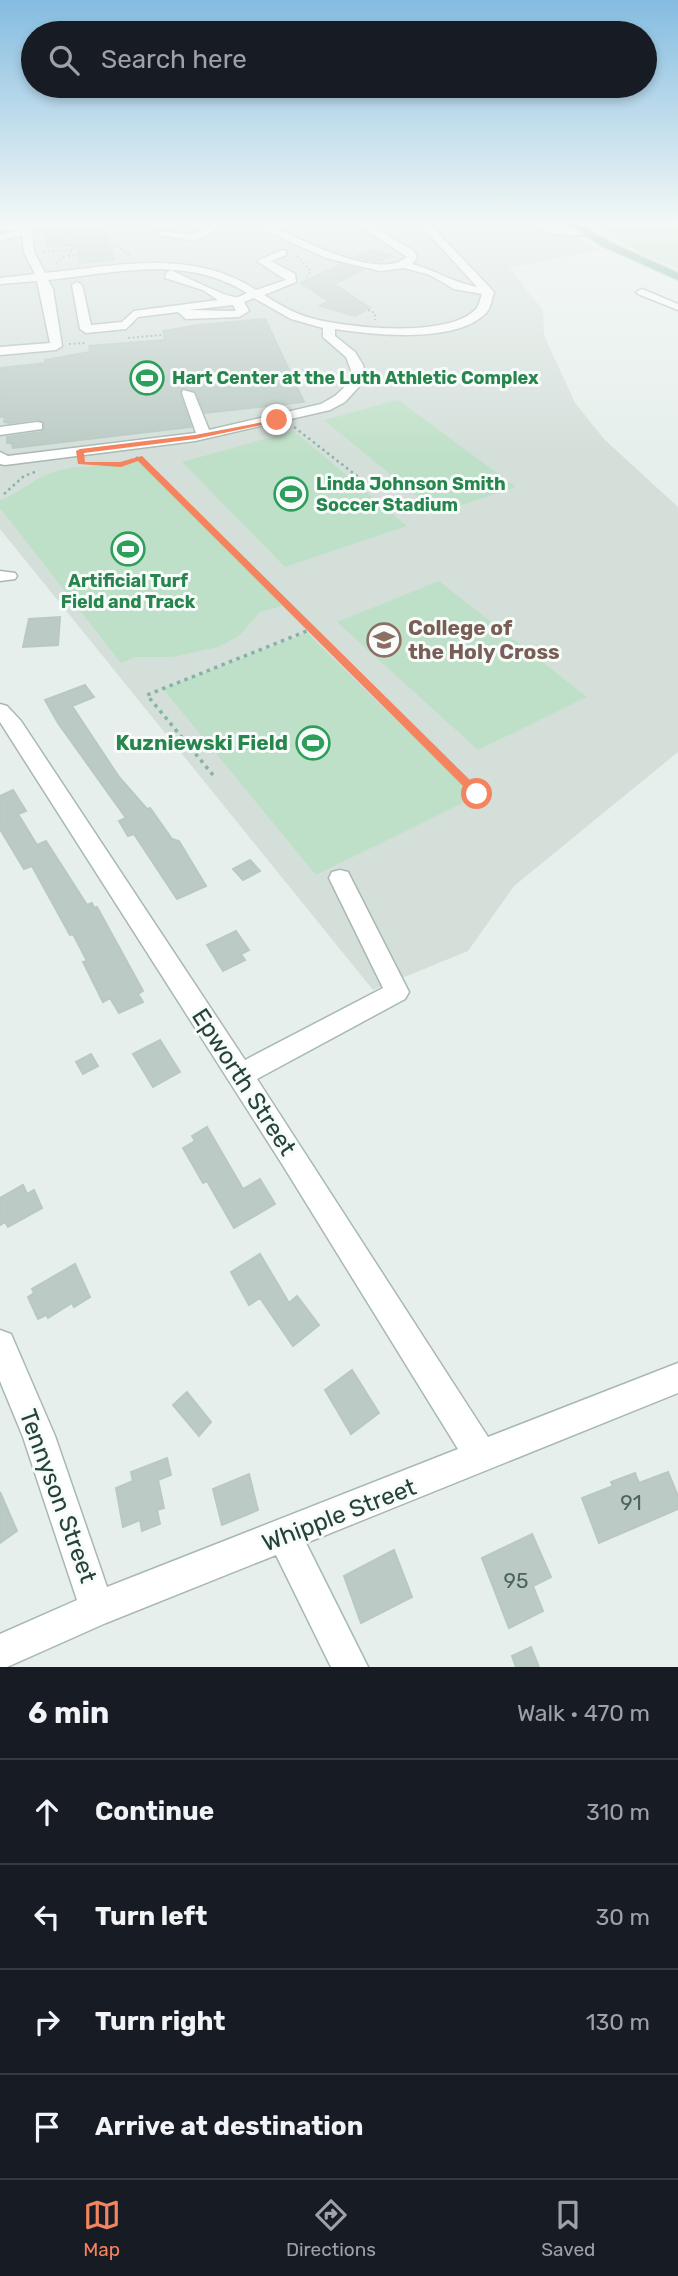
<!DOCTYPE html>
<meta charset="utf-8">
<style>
body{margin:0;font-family:Rubik,sans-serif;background:#20242c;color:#f1f3f6}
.stop{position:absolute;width:21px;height:21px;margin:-16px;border:5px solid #f4845f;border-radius:50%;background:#fff}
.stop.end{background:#f4845f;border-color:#fff;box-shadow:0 2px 7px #0008}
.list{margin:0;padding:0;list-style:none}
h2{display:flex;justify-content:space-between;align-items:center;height:91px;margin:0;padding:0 28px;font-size:30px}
h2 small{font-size:23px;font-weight:400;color:#9ea1a6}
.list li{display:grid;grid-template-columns:46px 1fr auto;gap:21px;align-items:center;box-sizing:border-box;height:105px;padding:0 28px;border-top:2px solid #363941}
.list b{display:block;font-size:26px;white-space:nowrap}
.list em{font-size:23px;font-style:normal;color:#9ea1a6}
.icon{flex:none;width:38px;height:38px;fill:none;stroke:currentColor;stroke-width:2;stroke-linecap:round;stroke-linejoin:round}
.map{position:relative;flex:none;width:678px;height:1667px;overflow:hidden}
.search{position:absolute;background:#171b24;box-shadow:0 4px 10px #0003;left:21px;right:21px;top:21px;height:77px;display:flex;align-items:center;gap:18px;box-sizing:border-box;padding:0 24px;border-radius:38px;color:#9ea1a6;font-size:26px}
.sheet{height:511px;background:#171b24}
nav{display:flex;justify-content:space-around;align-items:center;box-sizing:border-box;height:98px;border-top:2px solid #363941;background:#171b24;font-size:19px;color:#9ea1a6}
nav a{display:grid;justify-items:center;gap:4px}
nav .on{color:#f4845f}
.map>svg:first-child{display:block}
</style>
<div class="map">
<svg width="678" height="1667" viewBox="0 0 678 1667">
<rect width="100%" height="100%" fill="#e6efeb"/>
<path fill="#d4dfda" d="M0,222H552L599,250L509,268L543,310L544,335L575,403L605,440L678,507V752L514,886L468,951L373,990L0,529Z"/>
<path fill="#bfe0c8" d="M591,222H678V269L640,253Z
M398,400L516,487L437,513L324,420Z
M294,431L407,526L285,567L182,462Z
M139,460H140L282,606L260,612L239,636L218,647L173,657H135L121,663L0,508V500C20,494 33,478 53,472C82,463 111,469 139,460Z
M439,581L587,697L478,750L337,622Z
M307,633L475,797L316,875L163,689Z"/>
<path fill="#bbcac4" stroke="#b8c9c2" stroke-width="2" d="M43,222H58V225L104,222L114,260L80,263L76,245L47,247Z
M371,250L392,256L378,262L355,257Z
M341,264L363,270L334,284L370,308L355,316L320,306L328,301L301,283Z
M265,319L304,402L205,413L196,392L182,388L180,394L191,427L13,448L12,443H7V437L42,432L45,423L37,419L9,423L4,422L5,416L0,417V368L46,363L45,360L90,352L89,346L165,340L163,331L199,325Z
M60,617L58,645L23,647L29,619Z
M85,685L94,697L72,706L119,777L147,809L150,808L172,839L179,841L206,886L177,899L134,834L128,836L119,821L126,818L58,723L45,700Z
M13,790L26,811L18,814L37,845L46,841L87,905L92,903L94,908L97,907L143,991L138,994L143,1002L119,1013L110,998L103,1002L83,962L87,961L73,934L70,935L32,866L24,869L0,829V796Z
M250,860L260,871L243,880L233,869Z
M236,931L249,950L241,954L245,960L223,971L207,945Z
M160,1040L180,1072L153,1087L133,1054Z
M91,1054L98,1066L83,1074L76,1062Z
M207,1127L243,1189L260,1179L275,1204L234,1228L207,1181L203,1183L183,1148L195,1141L192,1136Z
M23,1185L27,1194L34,1190L42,1208L8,1227L5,1222L0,1225V1198Z
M260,1254L289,1303L297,1296L319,1325L293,1346L260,1298L249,1305L231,1272Z
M75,1264L90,1297L74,1307L72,1303L48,1318L46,1315L38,1319L28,1297L34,1293L32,1289Z
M352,1370L379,1413L351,1434L325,1390Z
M187,1392L211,1422L199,1436L173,1405Z
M167,1458L171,1475L158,1480L164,1508L157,1510L160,1524L142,1531L140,1520L123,1527L116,1488L133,1481L131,1472Z
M668,1472L678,1496V1509L599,1543L582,1498L613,1486L611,1482L635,1473L639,1483Z
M249,1474L258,1510L222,1525L213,1489Z
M0,1492L17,1531L0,1543Z
M532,1534L551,1577L533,1586L543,1611L509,1628L482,1558Z
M394,1550L412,1597L361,1623L344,1576Z
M531,1647L539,1667H516L512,1656Z"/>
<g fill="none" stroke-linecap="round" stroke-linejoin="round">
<defs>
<path id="minor" d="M16,222L32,230L34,252L45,273C117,266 192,248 256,290L286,280L257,261L282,250L286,251V255L271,261L295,274L296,282L264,295C278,304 292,312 307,317C343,328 448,339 476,309C479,306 480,299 482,294L454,289L430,275L404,268L380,271L326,258L266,231L263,226L248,222H270L274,227C302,240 379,281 407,257L354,222H365L414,251L417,258L412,264C435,270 454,283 477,287L418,222H428L494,292C492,298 491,308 486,313C456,344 374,335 335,329V336L355,352L363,365L366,379L345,402L330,410L195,441L5,465L0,464V452L8,456L196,433L182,393L183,390L194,393L209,430L321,404L335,396L354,378L346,357L323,337V328L291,319L254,298L244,302L249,311L239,317L186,319L178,312L138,317L126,329L86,333L80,329L72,285L77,282L82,285L91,325L122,322L134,311L218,300L203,290L165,278L166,273L171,270C177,273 228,298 236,297C240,297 243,295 247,293C186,254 115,273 48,280L53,289L62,346L56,350L0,355V347L50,343L37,281L0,284V278L35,274L24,252L22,235L0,241V235L18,230H0V224ZM233,305L236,311L189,310Z
M525,222H540L590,232C576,241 538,231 525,222Z
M211,226L215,231L194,241L155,234L160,231L192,235Z
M642,289L678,304V310L638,294L636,292Z
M37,422L42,423V429L0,435V427Z
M0,571L15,573L17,576L15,579L0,581Z
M0,704L7,706L21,721L245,1060L383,988L329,878L332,872L340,870L348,872L409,992L405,999L257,1079L488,1437L678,1363V1393L306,1543L368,1667H331L276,1555L106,1623L7,1667H0V1634L77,1600L23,1437L0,1381V1330L11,1334L55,1436L107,1587L458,1449L282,1164L0,722Z"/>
<path id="major" d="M565,222H576L610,242L678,273V280L602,246Z"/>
</defs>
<use href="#minor" stroke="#a8b8b2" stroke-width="3"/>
<use href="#major" stroke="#c2cac8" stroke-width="3"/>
<path stroke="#86b3a5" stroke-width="2" stroke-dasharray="2 2.5" stroke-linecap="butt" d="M40,222L71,234L68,222
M109,222L111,229L150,228
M49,226L69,224
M113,243L131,256
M43,252L74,249V246
M68,256L77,255
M297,256L311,271L307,277
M56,263L72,251
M368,310L375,313V320
M128,338L161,335
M69,344L85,343"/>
<path stroke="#86b3a5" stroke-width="2.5" stroke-dasharray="2.5 3.5" stroke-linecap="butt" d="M294,427L375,490
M101,463L121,464L139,457L273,591
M4,494L24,476L35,472"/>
<path stroke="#86b3a5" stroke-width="3.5" stroke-dasharray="3.5 4.5" stroke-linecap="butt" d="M272,589L477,794
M213,775L147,695L312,629"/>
<use href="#minor" fill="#fff" fill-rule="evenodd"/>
<use href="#major" fill="#6aa596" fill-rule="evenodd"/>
</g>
<linearGradient id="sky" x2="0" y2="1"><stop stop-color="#84bce0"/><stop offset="0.49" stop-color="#f4f8f6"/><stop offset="1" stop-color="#f4f8f6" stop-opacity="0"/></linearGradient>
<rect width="678" height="455" fill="url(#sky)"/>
<path fill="#f4845f" d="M279,419L277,422L195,439L84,453L85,462H120L142,456L481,791V796H473L138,461L121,467L78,464L76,451L80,449L195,435Z"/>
<defs>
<symbol id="stadium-ring" viewBox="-11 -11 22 22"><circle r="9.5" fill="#f7fbf9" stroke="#2e9e5b" stroke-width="1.5"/><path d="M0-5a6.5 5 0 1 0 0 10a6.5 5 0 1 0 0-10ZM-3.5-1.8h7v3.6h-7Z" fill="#2e9e5b"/></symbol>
<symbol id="university-ring" viewBox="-11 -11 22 22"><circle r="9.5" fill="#f7fbf9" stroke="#8d6e63" stroke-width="1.5"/><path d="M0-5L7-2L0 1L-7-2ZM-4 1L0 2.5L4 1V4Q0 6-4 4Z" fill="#8d6e63"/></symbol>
</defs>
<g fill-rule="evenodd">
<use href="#stadium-ring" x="128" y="359" width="38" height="38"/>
<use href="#stadium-ring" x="272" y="475" width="38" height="38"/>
<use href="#stadium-ring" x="109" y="530" width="38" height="38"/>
<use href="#university-ring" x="365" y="621" width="38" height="38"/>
<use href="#stadium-ring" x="294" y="724" width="38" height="38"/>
</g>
<g text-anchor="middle" stroke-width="6" stroke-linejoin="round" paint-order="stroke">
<g font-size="18" font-weight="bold" fill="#27864d" stroke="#f7fbf9" text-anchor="start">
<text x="172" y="384">Hart Center at the Luth Athletic Complex</text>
<text x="316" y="490">Linda Johnson Smith<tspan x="316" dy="21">Soccer Stadium</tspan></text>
<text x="128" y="587" text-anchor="middle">Artificial Turf<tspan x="128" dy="21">Field and Track</tspan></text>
</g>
<g font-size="21" font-weight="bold" fill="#785e54" stroke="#f7fbf9" text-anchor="start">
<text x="408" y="635">College of<tspan x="408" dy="24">the Holy Cross</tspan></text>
</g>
<g font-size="21" font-weight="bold" fill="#27864d" stroke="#f7fbf9" text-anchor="end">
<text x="288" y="750">Kuzniewski Field</text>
</g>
<g font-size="21" fill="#4a645c">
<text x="631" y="1510">91</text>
<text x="516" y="1588">95</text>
</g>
<g font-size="24" fill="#24423a" stroke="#f7fbf9">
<text transform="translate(244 1082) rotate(57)" y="8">Epworth Street</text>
<text transform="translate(58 1496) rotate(70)" y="8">Tennyson Street</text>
<text transform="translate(339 1515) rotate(-21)" y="8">Whipple Street</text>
</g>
</g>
</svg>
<div class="stop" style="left:477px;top:794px"></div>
<div class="stop end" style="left:277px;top:420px"></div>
<div class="search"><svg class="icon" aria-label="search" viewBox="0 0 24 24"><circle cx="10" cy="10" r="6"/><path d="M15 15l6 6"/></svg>Search here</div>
</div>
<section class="sheet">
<h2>6 min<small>Walk · 470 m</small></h2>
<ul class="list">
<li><svg class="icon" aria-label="ahead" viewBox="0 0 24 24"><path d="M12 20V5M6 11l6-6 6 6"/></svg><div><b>Continue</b></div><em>310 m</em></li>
<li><svg class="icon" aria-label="left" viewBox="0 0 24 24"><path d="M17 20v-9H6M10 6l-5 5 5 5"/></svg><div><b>Turn left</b></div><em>30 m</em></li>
<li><svg class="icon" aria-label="right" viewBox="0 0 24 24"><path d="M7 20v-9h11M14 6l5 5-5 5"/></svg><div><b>Turn right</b></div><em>130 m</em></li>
<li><svg class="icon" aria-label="arrive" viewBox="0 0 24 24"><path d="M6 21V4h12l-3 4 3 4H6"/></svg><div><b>Arrive at destination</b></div></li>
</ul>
</section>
<nav>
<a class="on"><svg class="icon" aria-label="map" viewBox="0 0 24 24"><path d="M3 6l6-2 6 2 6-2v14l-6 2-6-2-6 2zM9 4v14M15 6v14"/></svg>Map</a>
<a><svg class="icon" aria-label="directions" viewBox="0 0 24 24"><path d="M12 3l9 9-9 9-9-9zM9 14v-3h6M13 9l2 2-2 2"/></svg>Directions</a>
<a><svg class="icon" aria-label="saved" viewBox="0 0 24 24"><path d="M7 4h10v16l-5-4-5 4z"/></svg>Saved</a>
</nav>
